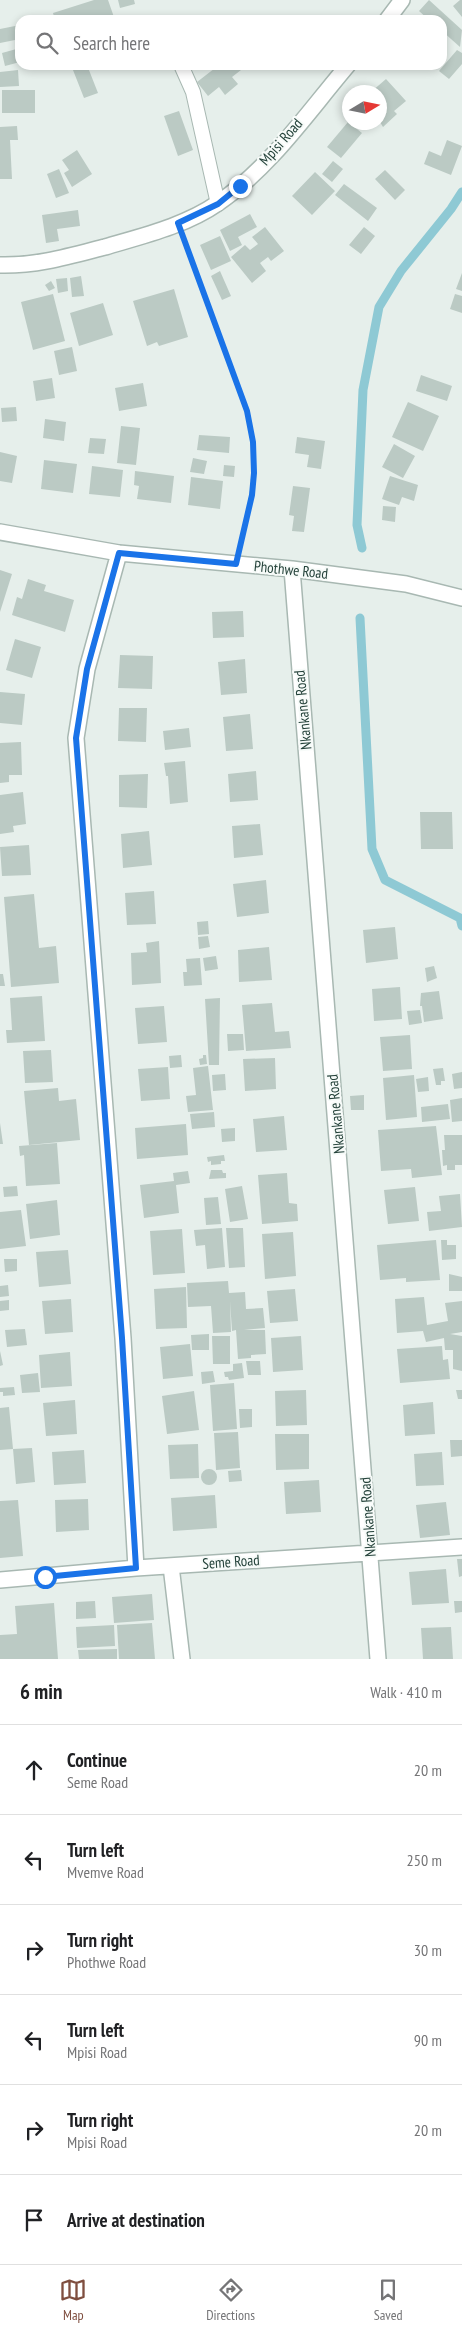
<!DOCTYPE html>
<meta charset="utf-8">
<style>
body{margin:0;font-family:"PT Sans Narrow",sans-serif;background:#f6f6f6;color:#202124}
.compass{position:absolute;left:342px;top:85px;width:45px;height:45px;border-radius:50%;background:#fff;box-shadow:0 2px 8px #0003;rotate:80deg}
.stop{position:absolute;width:15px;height:15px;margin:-11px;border:4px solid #1a73e8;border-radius:50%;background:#fff}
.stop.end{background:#1a73e8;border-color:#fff;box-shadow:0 1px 5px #0008}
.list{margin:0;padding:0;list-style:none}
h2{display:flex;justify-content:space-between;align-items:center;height:65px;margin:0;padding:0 20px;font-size:21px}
h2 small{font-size:16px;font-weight:400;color:#757577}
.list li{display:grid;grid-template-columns:32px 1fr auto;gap:15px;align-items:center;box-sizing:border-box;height:90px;padding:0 20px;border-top:1px solid #e0e0e0}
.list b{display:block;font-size:19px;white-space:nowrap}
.list p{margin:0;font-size:16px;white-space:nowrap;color:#757577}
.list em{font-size:16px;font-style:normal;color:#757577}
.icon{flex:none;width:28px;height:28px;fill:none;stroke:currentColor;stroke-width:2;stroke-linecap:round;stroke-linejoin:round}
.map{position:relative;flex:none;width:462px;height:1659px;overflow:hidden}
.search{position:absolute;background:#fff;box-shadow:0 2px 8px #0003;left:15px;right:15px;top:15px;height:55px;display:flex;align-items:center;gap:12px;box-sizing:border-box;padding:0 18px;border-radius:15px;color:#757577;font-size:19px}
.sheet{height:605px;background:#fff}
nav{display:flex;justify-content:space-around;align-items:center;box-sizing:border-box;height:70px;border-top:1px solid #e0e0e0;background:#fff;font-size:14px;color:#757577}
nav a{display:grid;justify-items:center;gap:2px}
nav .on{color:#7f4e3f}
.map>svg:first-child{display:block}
</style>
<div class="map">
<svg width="462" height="1659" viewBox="0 0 462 1659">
<rect width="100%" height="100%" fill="#e6efeb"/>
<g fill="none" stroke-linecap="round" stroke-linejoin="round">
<path stroke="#8ec9d4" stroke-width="9" d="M362,548L357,525L363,390L379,307L401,271L451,209L462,192
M360,618L372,849L385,880L460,918L462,926"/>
</g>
<path fill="#bbcac4" d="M94,0H108L115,20H55L53,13Z
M118,0H134L135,4L120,8Z
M429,0L462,30L460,47L442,31V20H429L419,11Z
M460,0H462V17L453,6Z
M20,25V39L0,43V29Z
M20,48V62L5,66L2,53Z
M457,50L462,53V64L449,79L439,71Z
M71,65H87L98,93L84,98Z
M219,65H237L241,70L232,77L238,84L225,95L219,87L208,96L197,82Z
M18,70L19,86L0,87V72Z
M386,79L406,101L394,111L397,114L383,127L380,122V92H371Z
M2,90H35V113H2Z
M179,111L193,150L178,156L164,116Z
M348,122L362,133L341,158L327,147Z
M17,126L18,140H10L12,179H0V127Z
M447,140L462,146L451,175L424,164L429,151L441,156Z
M77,150L92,174L72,187L64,173L69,170L62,160Z
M333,161L343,169L332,182L322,174Z
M59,169L69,193L56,198L47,174Z
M385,170L405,190L395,200L375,179Z
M315,172L335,191L312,215L292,196Z
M344,184L377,208L368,221L335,195Z
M78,210L80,226L57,229L59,241L46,243L42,215Z
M250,214L257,227L238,237L242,245L230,251L220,230Z
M265,227L284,251L271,261L268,257L260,263L266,271L252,283L231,257L245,245L250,250L258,244L252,237Z
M364,227L375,236L361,254L349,245Z
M220,236L231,261L211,270L200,245Z
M220,271L231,296L222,300L211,276Z
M462,273V291L456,289Z
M81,276L84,296L72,297L70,278Z
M67,278L68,291L58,293L56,279Z
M51,281L55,288L49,291L45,285Z
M174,289L188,337L159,346L157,342L147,346L133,301Z
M53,294L65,341L33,350L21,302Z
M455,294L462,296V313L450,309Z
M103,303L113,335L79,346L70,313Z
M72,347L77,371L59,375L54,351Z
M421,375L452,386L447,401L416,391Z
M52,378L55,398L36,401L33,381Z
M143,383L147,406L119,411L115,388Z
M408,402L439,416L423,451L392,437Z
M16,407L17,421L2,422L1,408Z
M45,419L66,422L64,441L43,438Z
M121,426L140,428L136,465L117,463Z
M199,435L230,437L229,453L197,450Z
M297,437L325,441L321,469L307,467L309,455L295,453Z
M90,438L106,439L104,454L88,453Z
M394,444L415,456L403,478L382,467Z
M0,452L17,456L12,483L0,481Z
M193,458L207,461L204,474L190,472Z
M44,460L77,464L73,493L41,489Z
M224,465L235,466L234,477L223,476Z
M92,466L123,470L120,497L89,494Z
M135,471L174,476L171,503L137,499L139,486L134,485Z
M390,476L418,485L414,501L402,497L399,505L382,499Z
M191,477L223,481L220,509L188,505Z
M293,486L310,488L304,532L292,531L294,516L289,515Z
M383,506L396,507L395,522L382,520Z
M0,570L12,574L0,612Z
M28,579L46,585L44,591L74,600L65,632L12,615L17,597L22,599Z
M243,611L244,637L213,638L212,612Z
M15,639L41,647L32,678L6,670Z
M120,655L153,656L152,689L118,688Z
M245,659L247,693L221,695L218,662Z
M0,692L25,694L22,725L0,723Z
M119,708H147L146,742L118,741Z
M250,714L253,749L226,751L223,717Z
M189,728L191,747L165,750L163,731Z
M21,742L22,775H9V782L0,783V743Z
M185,761L188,802L170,804L168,776H166L164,763Z
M256,771L258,800L230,802L228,774Z
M148,774L147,808L119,807V775Z
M23,792L26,824L13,826L14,832L0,834V795Z
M420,812H452L453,849H421Z
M260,824L263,855L234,858L232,826Z
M149,831L152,865L123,868L121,834Z
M29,845L31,875L2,876L0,847Z
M266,880L269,913L237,917L233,884Z
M154,891L156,924L127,925L125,893Z
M34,894L39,948L56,946L59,983L11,987L4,897Z
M208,921L209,934L198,935L197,922Z
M395,927L398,959L366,963L363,930Z
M208,936L210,947L199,949L198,937Z
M159,941L161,983L132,985L131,953L147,952L146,943Z
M269,947L272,980L239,982L238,950Z
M216,956L218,969L205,971L203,958Z
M200,958L202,985L184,986L183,972H187L186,959Z
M434,966L437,978L427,982L425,968Z
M0,974H3L5,986H0Z
M400,987L402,1019L374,1021L372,989Z
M439,991L443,1019L424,1022L422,1006H420L421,993Z
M42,996L45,1041L7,1043L6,1030H12L10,998Z
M220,998L219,1065H209L205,999Z
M272,1003L275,1032L289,1031L291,1048L246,1051L242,1005Z
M164,1006L167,1042L138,1044L135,1008Z
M420,1010L422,1023L409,1025L407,1011Z
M227,1034H243L244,1050L228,1051Z
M410,1035L412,1069L383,1071L380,1037Z
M51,1050L53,1082L25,1083L23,1051Z
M181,1055L182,1067L170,1068L169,1056Z
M203,1055H206L207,1064L200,1065L199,1059L203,1058Z
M275,1058L276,1089L245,1091L243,1059Z
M208,1066L213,1110L188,1112L186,1096L196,1095L193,1068Z
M168,1067L170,1099L141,1101L138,1069Z
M443,1068L445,1081H441V1085H436L433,1069Z
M462,1072V1088L454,1089L452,1074Z
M225,1074L226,1090L213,1091L212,1075Z
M414,1075L417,1117L386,1120L383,1078Z
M428,1077L429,1091L418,1092L416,1079Z
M58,1088L59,1101L76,1099L80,1140L29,1145L24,1091Z
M364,1095V1110H351L350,1096Z
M462,1098V1121L452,1122L450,1100Z
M448,1104L450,1119L422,1122L421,1107Z
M214,1112L215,1127L192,1129L190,1114Z
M284,1116L287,1150L256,1152L253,1119Z
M0,1123L3,1144H0Z
M186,1124L188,1155L137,1159L135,1128Z
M436,1126L442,1175L412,1178L411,1169L381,1171L378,1130Z
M235,1128V1141L222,1142L221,1129Z
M444,1135H462V1165H455V1170H447V1165L443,1166L442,1150H445Z
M57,1143L60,1184L26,1186L24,1155L20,1156L19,1146Z
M224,1155L225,1161H221V1164L211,1165V1161L208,1162L207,1157Z
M211,1170H222L223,1173H226V1178L209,1179Z
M188,1171L190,1183L176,1185L179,1213L144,1218L140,1185L174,1181L173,1173Z
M287,1173L289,1203L297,1204L298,1221L262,1224L258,1175Z
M17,1186L18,1196L4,1197L3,1187Z
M242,1186L248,1219L230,1222L225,1189Z
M415,1187L419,1221L388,1224L384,1190Z
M460,1194L462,1227L429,1231L427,1212L441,1211L439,1196Z
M218,1197L221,1224L206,1225L204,1198Z
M57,1200L60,1235L30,1239L26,1204Z
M21,1210L26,1246L0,1249V1212Z
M222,1228L225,1267L207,1269L205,1245L196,1246L194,1230Z
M226,1228H243L245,1267L229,1268Z
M182,1229L185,1273L153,1275L150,1231Z
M293,1232L296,1276L265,1279L262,1234Z
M436,1240L440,1280L406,1282V1278L380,1280L377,1245Z
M441,1240H447V1245H456V1259L442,1260Z
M68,1250L71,1284L39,1287L36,1252Z
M4,1259H17V1271L5,1272Z
M449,1274L462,1277V1291H449Z
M228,1281L229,1293L245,1292L246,1309L263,1308L265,1328L244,1330H265L266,1354L251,1355V1358L238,1359L236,1330L232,1331L230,1301L231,1332L213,1333L211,1306L188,1307L187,1283Z
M8,1285L9,1296L0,1297V1286Z
M186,1287L187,1328L156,1329L154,1289Z
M295,1289L298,1321L270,1323L267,1291Z
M424,1297L427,1325L448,1321L445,1303L462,1301V1332L450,1334L462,1336V1371L453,1369V1350H445L444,1338L426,1342L423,1331L397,1333L395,1299Z
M71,1299L73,1332L45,1334L42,1301Z
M9,1300V1310L0,1311V1301Z
M25,1329L27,1345L7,1347L5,1330Z
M209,1334V1350H192L191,1335Z
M212,1336H230V1364H213Z
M301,1336L303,1370L273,1372L271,1338Z
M190,1344L193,1376L163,1379L160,1347Z
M442,1346L443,1360L448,1359L450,1379L400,1383L397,1349Z
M0,1351L3,1365L0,1366Z
M70,1352L72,1386L41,1388L39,1355Z
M246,1361H260L261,1375H248Z
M242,1363L244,1378L229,1380L228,1377H225L224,1372L233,1371V1364Z
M213,1371L215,1382L202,1384L201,1372Z
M38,1373L40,1392L22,1393L20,1375Z
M234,1383L237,1429L213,1431L210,1385Z
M14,1387L15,1395L3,1396V1392H0V1388Z
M306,1390L307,1425L276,1426L275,1391Z
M456,1390H462V1399H458Z
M194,1391L199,1430L167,1434L162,1396Z
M75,1400L77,1434L46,1436L43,1403Z
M433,1402L435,1434L405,1436L403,1405Z
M9,1407L13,1449L0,1450V1408Z
M239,1409H252V1427L240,1428Z
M238,1432L240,1468L216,1470L214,1433Z
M275,1434H309V1469L276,1470Z
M450,1440H462V1456L451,1457Z
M198,1444L199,1478L170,1479L168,1445Z
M32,1448L35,1482L16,1484L13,1449Z
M84,1450L86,1483L54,1485L52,1452Z
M442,1452L444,1485L416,1486L414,1454Z
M201 1477a8 8 0 1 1 16 0a8 8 0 1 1-16 0Z
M241,1470L242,1481L229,1482L228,1471Z
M319,1480L321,1512L286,1514L284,1482Z
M215,1495L217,1528L173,1531L171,1498Z
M88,1499L89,1530L56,1532L55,1500Z
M18,1500L23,1556L0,1558V1501Z
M446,1502L450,1535L420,1538L416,1505Z
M457,1559H462V1576L459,1577Z
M446,1569L449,1603L412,1605L409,1572Z
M152,1594L154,1620L114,1623L112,1597Z
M95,1601L96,1618L76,1619V1602Z
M454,1601H462V1612L455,1613Z
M54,1603L58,1659H0V1635L17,1634L15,1606Z
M152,1623L155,1659H119L117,1625Z
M114,1625L115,1646L77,1648L76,1627Z
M451,1627L453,1659H423L421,1628Z
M117,1649V1659H79L78,1650Z"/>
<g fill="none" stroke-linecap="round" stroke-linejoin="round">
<defs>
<path id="service" d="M181,65L193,92L218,204"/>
<path id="minor" d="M387,20L402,0
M0,265C37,266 70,256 105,247C142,236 185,226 218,203C270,168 308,112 348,65
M0,532L119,553L292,569L406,584L462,598
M119,553L87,669L76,738L123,1338L136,1568
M292,569L378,1659
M171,1566L182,1659
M0,1580L136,1568L462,1547"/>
</defs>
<use href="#service" stroke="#a8b8b2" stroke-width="16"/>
<use href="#minor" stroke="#a8b8b2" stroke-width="18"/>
<path stroke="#86b3a5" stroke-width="3" stroke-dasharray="2.5 4" stroke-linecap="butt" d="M185,243L247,411L253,442V473L251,495L240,544"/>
<use href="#service" stroke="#fff" stroke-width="14"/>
<use href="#minor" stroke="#fff" stroke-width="15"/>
</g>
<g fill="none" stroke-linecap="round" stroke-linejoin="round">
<path stroke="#1a73e8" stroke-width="6" d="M45,1577L136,1568L122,1338L76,738L87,669L119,553L236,564L252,495L254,473L253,442L247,411L178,223L218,204L240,186"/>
</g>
<g text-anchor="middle" stroke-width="4" stroke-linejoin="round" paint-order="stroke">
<g font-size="15" fill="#24423a" stroke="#f7fbf9">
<text transform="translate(281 142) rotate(-49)" y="5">Mpisi Road</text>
<text transform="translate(291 570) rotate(6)" y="5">Phothwe Road</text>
<text transform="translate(303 710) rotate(-95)" y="5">Nkankane Road</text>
<text transform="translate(336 1114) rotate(-95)" y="5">Nkankane Road</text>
<text transform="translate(368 1517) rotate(-94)" y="5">Nkankane Road</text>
<text transform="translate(231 1562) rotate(-4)" y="5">Seme Road</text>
</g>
</g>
</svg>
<svg class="compass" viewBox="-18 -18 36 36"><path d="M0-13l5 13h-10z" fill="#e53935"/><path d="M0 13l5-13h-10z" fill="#757577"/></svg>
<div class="stop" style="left:45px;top:1577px"></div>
<div class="stop end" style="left:240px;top:186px"></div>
<div class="search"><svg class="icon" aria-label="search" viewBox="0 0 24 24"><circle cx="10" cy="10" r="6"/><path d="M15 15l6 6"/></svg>Search here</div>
</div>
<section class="sheet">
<h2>6 min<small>Walk · 410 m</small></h2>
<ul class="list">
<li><svg class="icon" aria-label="ahead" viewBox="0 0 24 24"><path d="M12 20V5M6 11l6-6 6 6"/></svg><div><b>Continue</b><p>Seme Road</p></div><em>20 m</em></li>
<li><svg class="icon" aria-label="left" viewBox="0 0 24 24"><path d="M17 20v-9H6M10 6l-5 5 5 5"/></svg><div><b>Turn left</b><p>Mvemve Road</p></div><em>250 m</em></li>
<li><svg class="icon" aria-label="right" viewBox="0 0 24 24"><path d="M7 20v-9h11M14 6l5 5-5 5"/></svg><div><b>Turn right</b><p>Phothwe Road</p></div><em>30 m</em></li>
<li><svg class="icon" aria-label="left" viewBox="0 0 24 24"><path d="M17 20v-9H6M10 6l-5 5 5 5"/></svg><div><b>Turn left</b><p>Mpisi Road</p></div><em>90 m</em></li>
<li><svg class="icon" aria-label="right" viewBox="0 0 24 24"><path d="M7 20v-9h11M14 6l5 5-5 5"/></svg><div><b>Turn right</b><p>Mpisi Road</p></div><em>20 m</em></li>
<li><svg class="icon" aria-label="arrive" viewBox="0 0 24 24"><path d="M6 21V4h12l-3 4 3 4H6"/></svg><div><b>Arrive at destination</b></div></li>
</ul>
</section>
<nav>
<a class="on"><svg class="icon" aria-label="map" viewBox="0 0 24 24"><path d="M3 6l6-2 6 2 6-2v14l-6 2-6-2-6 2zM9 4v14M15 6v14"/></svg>Map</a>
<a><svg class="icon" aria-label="directions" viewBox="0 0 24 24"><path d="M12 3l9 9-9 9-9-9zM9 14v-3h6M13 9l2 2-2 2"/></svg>Directions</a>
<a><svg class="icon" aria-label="saved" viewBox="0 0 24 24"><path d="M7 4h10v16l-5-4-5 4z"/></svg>Saved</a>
</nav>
